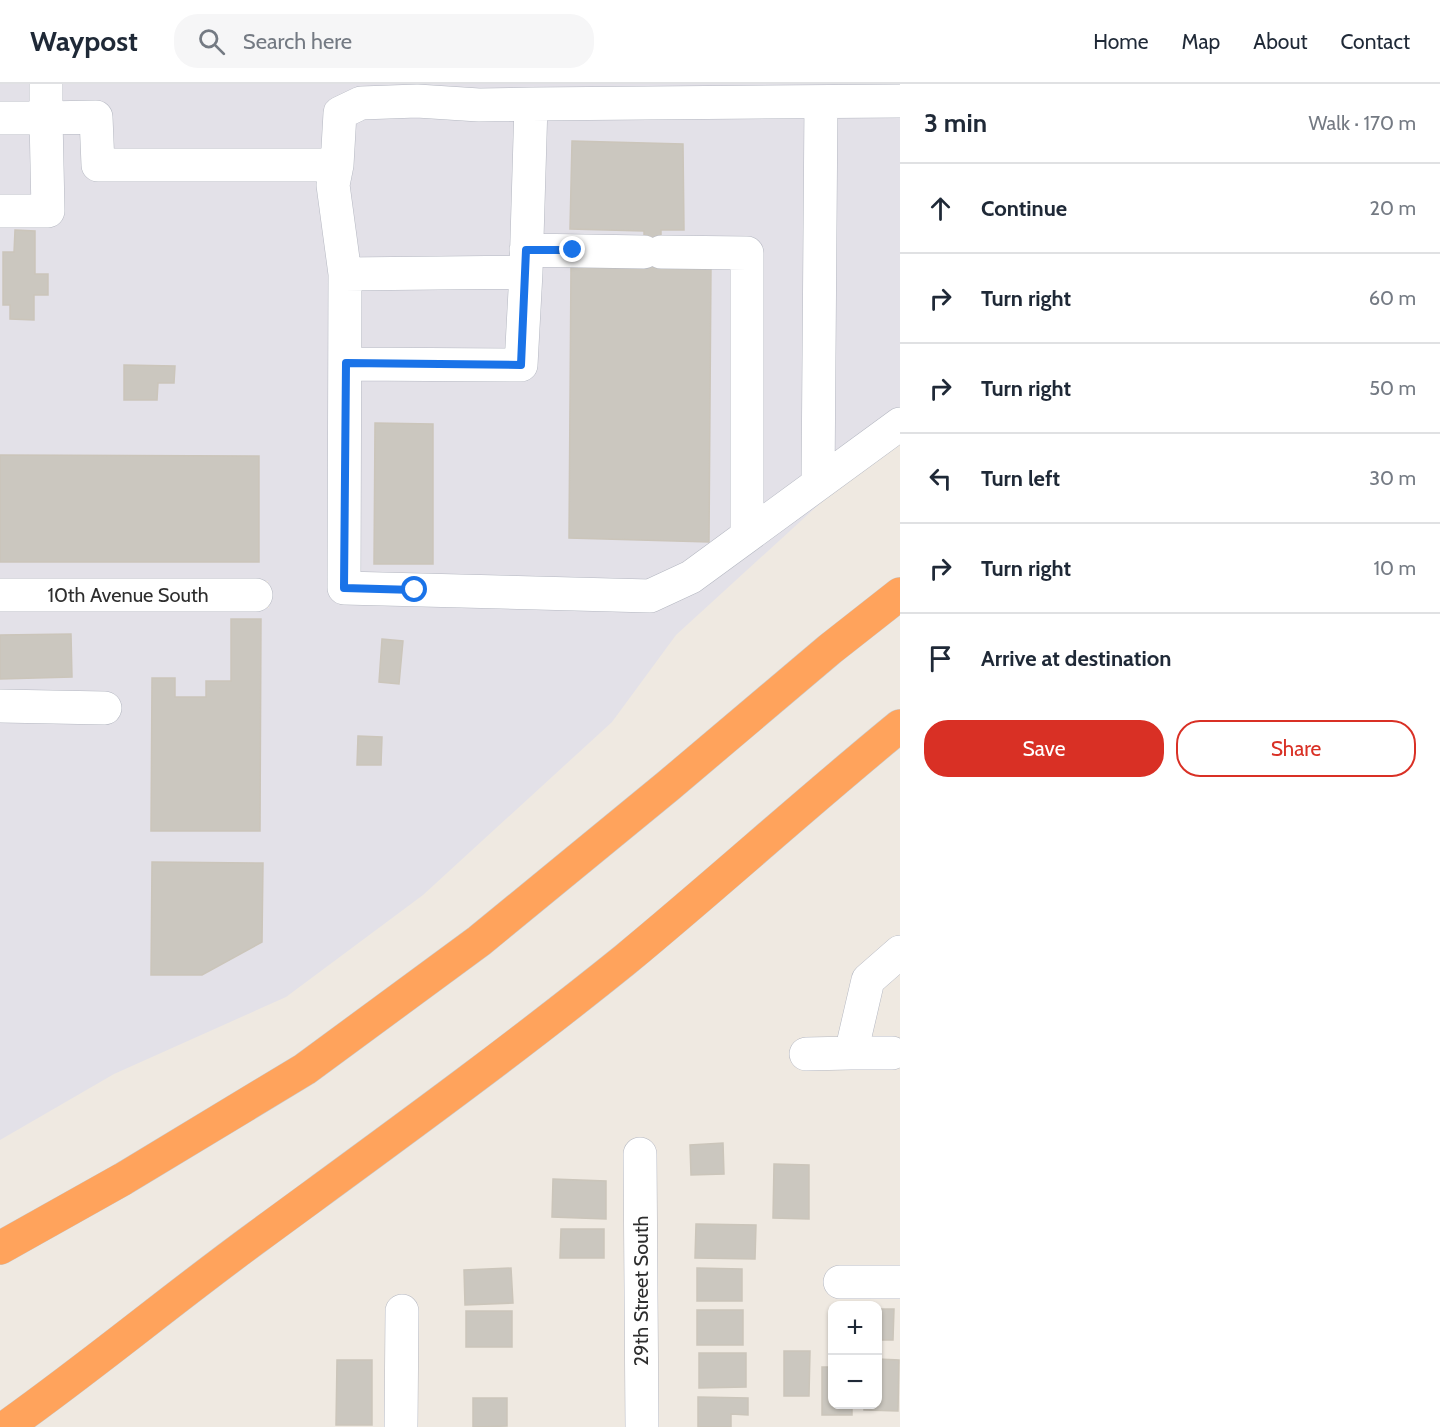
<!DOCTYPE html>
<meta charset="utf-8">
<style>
body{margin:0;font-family:Cabin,sans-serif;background:#f6f6f7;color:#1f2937}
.controls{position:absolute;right:18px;bottom:18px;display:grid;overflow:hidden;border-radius:12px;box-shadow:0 2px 4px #0004}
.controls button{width:54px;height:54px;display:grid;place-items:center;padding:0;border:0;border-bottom:2px solid #e0e1e3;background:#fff;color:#1f2937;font:30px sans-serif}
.stop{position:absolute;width:18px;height:18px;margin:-14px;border:4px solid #1a73e8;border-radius:50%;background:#fff}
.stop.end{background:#1a73e8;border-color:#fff;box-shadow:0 2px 6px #0008}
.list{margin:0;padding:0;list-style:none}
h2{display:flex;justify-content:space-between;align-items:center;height:78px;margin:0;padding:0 24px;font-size:26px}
h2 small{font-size:20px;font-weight:400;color:#747a83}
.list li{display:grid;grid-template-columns:39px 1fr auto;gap:18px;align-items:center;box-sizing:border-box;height:90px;padding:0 24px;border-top:2px solid #e0e1e3}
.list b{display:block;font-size:22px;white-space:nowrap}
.list em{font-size:20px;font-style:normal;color:#747a83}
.actions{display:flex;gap:12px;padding:18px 24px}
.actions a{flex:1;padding:14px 0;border:2px solid #d93025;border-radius:24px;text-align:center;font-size:21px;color:#d93025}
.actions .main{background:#d93025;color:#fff}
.icon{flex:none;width:33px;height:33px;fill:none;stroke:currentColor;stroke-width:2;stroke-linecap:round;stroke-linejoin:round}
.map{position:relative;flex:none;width:900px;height:1343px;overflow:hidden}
header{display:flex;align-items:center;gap:36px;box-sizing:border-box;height:84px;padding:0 30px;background:#fff;border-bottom:2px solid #e0e1e3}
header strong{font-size:28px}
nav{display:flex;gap:33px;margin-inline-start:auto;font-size:21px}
.search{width:420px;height:54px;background:#f6f6f7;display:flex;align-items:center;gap:15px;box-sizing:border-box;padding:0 21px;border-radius:24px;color:#747a83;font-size:22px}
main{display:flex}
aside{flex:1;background:#fff}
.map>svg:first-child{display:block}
</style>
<header>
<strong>Waypost</strong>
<div class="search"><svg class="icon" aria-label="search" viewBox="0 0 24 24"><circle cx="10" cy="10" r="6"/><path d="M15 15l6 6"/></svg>Search here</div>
<nav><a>Home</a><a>Map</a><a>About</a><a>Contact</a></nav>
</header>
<main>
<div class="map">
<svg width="900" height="1343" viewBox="0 0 900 1343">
<rect width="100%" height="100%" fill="#efe9e1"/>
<path fill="#e3e1e8" d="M0,0H900V350L861,382L676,551L612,638L423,811L286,913L114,990L0,1056V525L269,524L268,497L0,498Z"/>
<path fill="#cbc7bf" stroke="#cbc5ba" stroke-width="1.5" d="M572,57L683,60L684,146H661V181L711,182L709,458L569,454L571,181L644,182V147L570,145Z
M15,146L35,147V190H48V211H34V236L10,235V221H3V168H14Z
M124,281L175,282L174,299H158L157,316H124Z
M375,339L433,340V480H374Z
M0,371L259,372V478H0Z
M231,535H261L260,747H151L152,594H175V613H206V597H231Z
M71,550L72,593L0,595V551Z
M382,555L403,557L399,600L379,598Z
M358,652L382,653L381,681H357Z
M152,778L263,779L262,858L202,891H151Z
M723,1059L724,1090L691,1091L690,1061Z
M774,1080L809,1081V1135L773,1134Z
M553,1095L606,1097V1135L552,1133Z
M696,1140L756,1141L755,1175L695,1174Z
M561,1145H604V1174H560Z
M511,1184L513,1219L465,1221L464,1186Z
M697,1184L742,1185V1217H697Z
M878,1225H894L893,1256H878Z
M697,1226H743V1261H697Z
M466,1227H512V1263H466Z
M784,1267H810L809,1312H784Z
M699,1269H746V1303L699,1304Z
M878,1275L899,1276L898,1327L864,1326V1320H878Z
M337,1276H372V1341H336Z
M822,1283H832V1320H852V1331H822Z
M698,1313L748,1314V1331L731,1330V1343H698Z
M473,1314H507V1342L473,1343Z"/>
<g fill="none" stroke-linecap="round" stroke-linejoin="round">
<defs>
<path id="minor" d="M46,0V34L96,33L98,81H337
M900,17L531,20L526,188L345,190L344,504L650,512L691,493L900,340
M0,34H46L48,127H0
M526,166L644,168
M661,168L747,169V452
M345,190L333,101L337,81L340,29L361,19L417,17L479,21L531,20
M346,280L521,281L526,188
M818,400L821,18
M0,511H256
M0,622L105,624
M851,969H892
M806,970L851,969L868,896L900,868
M640,1070L642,1343
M840,1198H900
M401,1343L402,1227"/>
<path id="highway" d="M0,1164L123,1095L305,985L479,857L668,702L830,565L900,510
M6,1343C92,1282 172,1215 257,1153C381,1062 506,972 626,875C718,799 807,718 900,642"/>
</defs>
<use href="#minor" stroke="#b4b7c1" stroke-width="34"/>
<use href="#highway" stroke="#c9c9c9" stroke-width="34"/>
<use href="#minor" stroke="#fff" stroke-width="33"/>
<use href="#highway" stroke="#ffa35c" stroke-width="33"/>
</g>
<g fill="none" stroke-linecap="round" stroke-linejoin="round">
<path stroke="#1a73e8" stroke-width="8" d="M415,506L344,504L346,279L521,281L526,166H573"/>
</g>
<g text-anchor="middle" stroke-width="6" stroke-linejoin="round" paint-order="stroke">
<g font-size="20" fill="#2e2e2e" stroke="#fff">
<text x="128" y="518">10th Avenue South</text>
<text transform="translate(641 1207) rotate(-90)" y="7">29th Street South</text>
</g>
</g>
</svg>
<div class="controls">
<button>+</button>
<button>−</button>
</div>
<div class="stop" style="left:415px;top:506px"></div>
<div class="stop end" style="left:573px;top:166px"></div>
</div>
<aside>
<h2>3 min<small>Walk · 170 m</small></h2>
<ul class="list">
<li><svg class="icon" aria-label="ahead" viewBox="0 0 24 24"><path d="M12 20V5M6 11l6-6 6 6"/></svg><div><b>Continue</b></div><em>20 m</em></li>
<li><svg class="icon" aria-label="right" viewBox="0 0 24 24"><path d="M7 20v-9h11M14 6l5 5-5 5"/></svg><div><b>Turn right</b></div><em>60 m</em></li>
<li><svg class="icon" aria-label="right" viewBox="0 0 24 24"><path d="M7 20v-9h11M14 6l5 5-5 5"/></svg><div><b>Turn right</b></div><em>50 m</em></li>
<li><svg class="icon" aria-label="left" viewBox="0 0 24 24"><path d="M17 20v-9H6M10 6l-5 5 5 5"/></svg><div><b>Turn left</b></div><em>30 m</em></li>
<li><svg class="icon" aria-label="right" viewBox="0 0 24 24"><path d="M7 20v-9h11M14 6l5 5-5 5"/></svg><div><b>Turn right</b></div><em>10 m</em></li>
<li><svg class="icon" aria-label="arrive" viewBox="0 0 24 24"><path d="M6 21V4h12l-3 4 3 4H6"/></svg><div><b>Arrive at destination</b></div></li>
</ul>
<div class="actions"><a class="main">Save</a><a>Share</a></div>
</aside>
</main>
